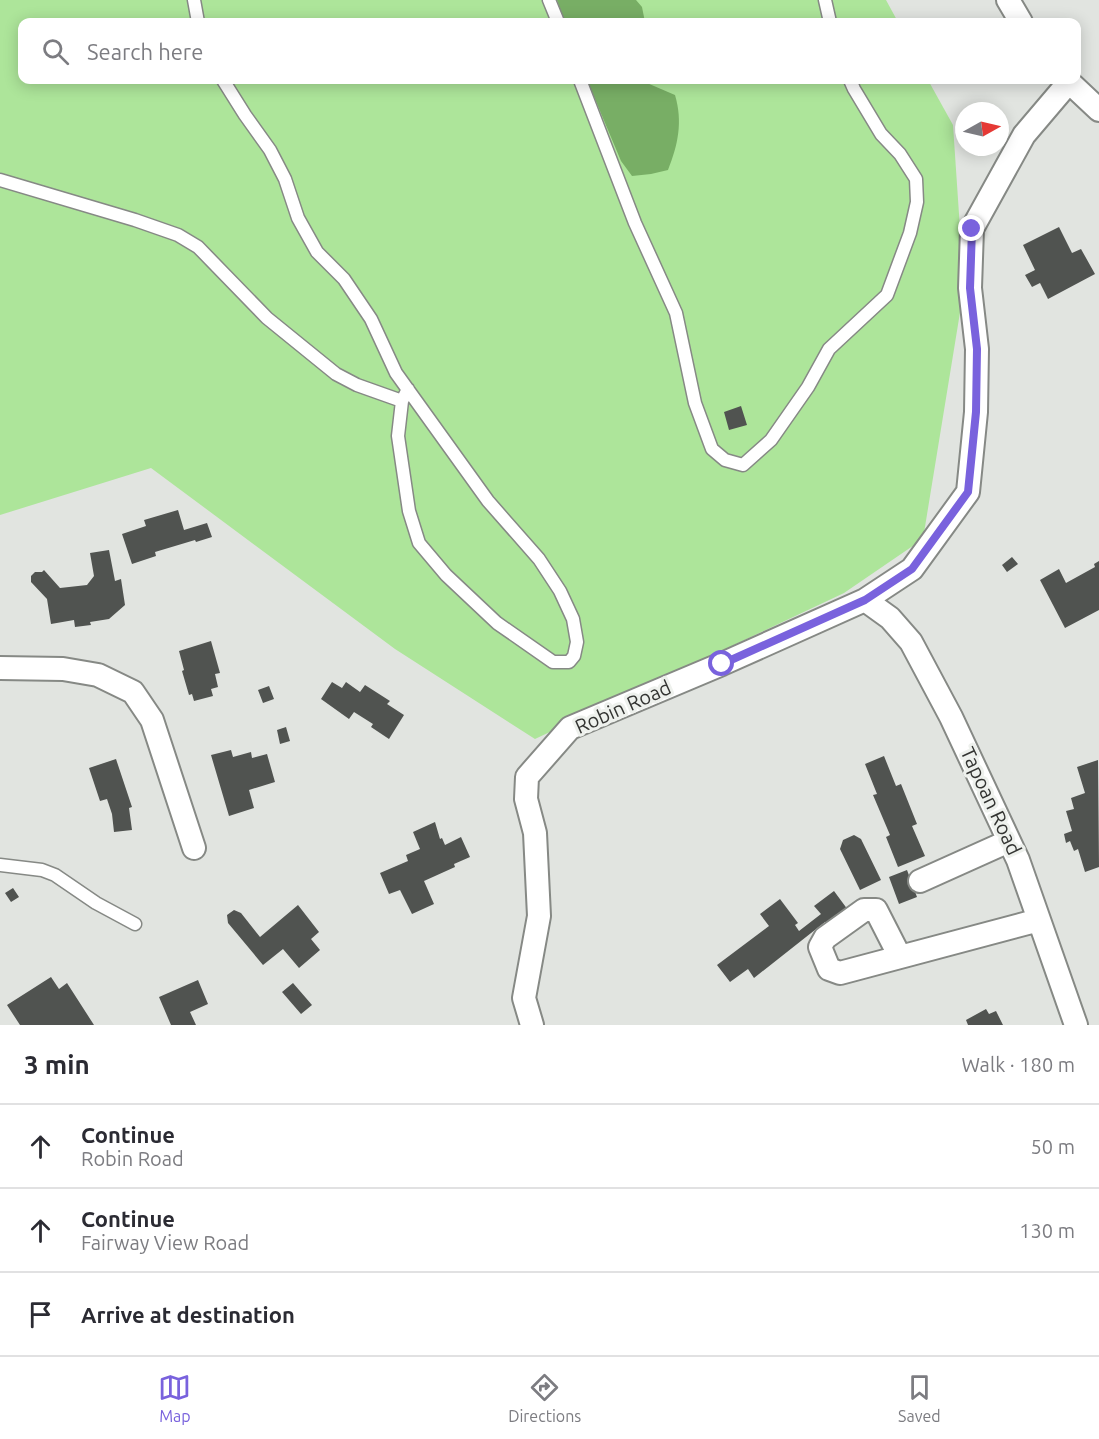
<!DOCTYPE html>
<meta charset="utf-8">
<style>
body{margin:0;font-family:Ubuntu,sans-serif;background:#f2f2f3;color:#2b2b33}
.compass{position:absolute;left:955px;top:102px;width:54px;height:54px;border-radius:50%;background:#fff;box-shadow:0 3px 15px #0003;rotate:82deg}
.stop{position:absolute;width:18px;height:18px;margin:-14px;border:4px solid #7962dd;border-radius:50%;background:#fff}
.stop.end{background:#7962dd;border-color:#fff;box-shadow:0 2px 6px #0008}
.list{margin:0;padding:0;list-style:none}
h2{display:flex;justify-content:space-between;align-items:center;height:78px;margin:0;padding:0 24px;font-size:26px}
h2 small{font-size:20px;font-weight:400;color:#7c7c81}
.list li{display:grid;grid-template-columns:39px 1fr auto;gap:18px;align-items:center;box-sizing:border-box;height:84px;padding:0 24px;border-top:2px solid #e1e1e2}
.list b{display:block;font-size:22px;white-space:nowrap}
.list p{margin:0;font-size:20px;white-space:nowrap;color:#7c7c81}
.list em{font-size:20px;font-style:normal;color:#7c7c81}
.icon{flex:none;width:33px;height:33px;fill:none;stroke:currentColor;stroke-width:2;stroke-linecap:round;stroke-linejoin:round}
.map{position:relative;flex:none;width:1099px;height:1025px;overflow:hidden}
.search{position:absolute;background:#fff;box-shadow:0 3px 15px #0003;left:18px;right:18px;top:18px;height:66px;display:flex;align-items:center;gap:15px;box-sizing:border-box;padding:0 21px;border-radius:12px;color:#7c7c81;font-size:22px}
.sheet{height:330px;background:#fff}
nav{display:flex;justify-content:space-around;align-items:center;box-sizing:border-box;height:84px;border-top:2px solid #e1e1e2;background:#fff;font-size:16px;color:#7c7c81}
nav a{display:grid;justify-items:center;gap:3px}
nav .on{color:#7962dd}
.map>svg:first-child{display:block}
</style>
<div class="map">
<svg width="1099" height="1025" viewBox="0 0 1099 1025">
<rect width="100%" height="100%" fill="#e1e4e0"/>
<path fill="#ade59a" d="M0,0H886L898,22H22V80H928L953,125L964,288L923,539L844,593L535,739L395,649L151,468L0,515Z"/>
<path fill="#78ae65" d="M557,0H636L642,7L645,22H564Z
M587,80H640L675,95C683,122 678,145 668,170L651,174L632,176L621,161Z"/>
<path fill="#505350" d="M1059,227L1072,253L1081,249L1095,274L1048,299L1040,283L1032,287L1025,275L1035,270L1023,245Z
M741,406L747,425L729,430L724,412Z
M178,510L184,530L207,523L212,537L196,542L195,540L155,552L156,556L132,564L122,534L146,526L144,520Z
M109,550L115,581L121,579L125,605L109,619L90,622L91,625L75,627L74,620L51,624L47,599L31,582V576L35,572H42L44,570L60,588L87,585L94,576L90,553Z
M1012,557L1018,564L1007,572L1002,565Z
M1099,561V610L1065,628L1040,580L1059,569L1066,583L1095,567L1094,564Z
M211,641L220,673L215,674L218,687L211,689L213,696L194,701L192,694L189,695L182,671L184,670L179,651Z
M332,682L342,688L346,682L360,692L365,685L390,701L387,704L404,715L389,739L371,727L373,724L354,712L349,719L321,699Z
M269,686L274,699L263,703L258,690Z
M286,727L290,741L280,744L277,730Z
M231,750L233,757L251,752L252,758L267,754L275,782L249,790L254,808L229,816L211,755Z
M884,756L896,786L901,784L917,824L912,826L925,856L898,867L886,837L890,835L873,795L877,794L865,764Z
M116,759L132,807L129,808L132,830L114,832L112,814L107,799L100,801L89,768Z
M1098,760L1099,867L1085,872L1078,849L1074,851L1070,841L1066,843L1064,834L1072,831L1066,811L1074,809L1071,798L1085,793L1077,767Z
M435,822L440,839L442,838L445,845L461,837L470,857L454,864L455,867L424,881L434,904L412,914L400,890L389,894L380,873L408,861L406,855L420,849L413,832Z
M854,835L861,839L881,880L860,890L840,849L843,840Z
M907,870L917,897L899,904L889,877Z
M13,888L19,897L11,902L5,893Z
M834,891L848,910L828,925L825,922L754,978L748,969L730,982L717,965L769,926L760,914L780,899L798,923L795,925L799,931L821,914L814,906Z
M298,905L319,932L311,939L320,950L299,968L283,949L263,965L228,923L227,915L234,910L241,913L260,937Z
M51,977L59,989L67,983L94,1025H20L7,1005Z
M198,980L208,1004L190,1012L196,1025H171L159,997Z
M293,983L312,1005L301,1014L282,992Z
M986,1009L989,1014L996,1011L1003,1025H968L966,1020Z"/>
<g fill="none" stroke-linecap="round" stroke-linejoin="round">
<defs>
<path id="service" d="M194,0L198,22
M549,0L558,22
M825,0L830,22
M223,80L245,115L270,150L285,179L298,218L317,252L344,279L371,319L396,373L488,501L539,559L560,591L573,619L577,642L574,656L569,662H553L497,623L446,575L419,543L409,511L398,436L402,401L408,389
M580,80L635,223L676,313L695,403L712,449L725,460L743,465L771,440L808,387L829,349L887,295L910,233L917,202L916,179L900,154L881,134L854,89L850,80
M0,180L135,220L178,235L198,247L267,318L336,374L357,385L402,401
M0,865L42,870L55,875L96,903L135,924"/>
<path id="minor" d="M1008,0L1021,22
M1067,80L1099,110
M865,600L890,618L911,642L951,717L1018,860L1076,1025
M0,668L63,669L98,675L133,692L152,720L194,848
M920,881L1009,841
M900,957L876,910H864L825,938L820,947L829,969L840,973L1039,920
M532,1025L524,998L539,916L535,833L526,799L527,777L570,728L722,664L865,600L912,569L968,492L976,412L977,349L970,288L972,229L1024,135L1069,82"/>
</defs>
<use href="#service" stroke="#868985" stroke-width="15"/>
<use href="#minor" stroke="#868985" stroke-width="26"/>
<use href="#service" stroke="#fff" stroke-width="12"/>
<use href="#minor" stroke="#fff" stroke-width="22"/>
</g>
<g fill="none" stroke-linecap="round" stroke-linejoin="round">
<path stroke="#7962dd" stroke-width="8" d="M722,664L865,600L912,569L968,492L976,412L977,349L970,288L972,229"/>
</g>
<g text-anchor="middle" stroke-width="6" stroke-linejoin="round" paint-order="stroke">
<g font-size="20" fill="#333432" stroke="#eef1ed">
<text transform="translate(623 707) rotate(-24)" y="7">Robin Road</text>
<text transform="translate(991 801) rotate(65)" y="7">Tapoan Road</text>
</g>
</g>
</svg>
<svg class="compass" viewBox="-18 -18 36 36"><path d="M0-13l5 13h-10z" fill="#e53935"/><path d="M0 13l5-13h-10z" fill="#7c7c81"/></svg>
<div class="stop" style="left:722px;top:664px"></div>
<div class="stop end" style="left:972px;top:229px"></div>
<div class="search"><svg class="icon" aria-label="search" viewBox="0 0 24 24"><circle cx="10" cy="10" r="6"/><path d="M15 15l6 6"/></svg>Search here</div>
</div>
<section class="sheet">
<h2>3 min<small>Walk · 180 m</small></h2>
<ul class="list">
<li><svg class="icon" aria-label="ahead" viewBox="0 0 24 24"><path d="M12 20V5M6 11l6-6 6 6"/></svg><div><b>Continue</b><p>Robin Road</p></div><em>50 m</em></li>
<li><svg class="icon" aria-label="ahead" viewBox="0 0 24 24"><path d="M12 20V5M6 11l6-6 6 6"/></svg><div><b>Continue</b><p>Fairway View Road</p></div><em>130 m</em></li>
<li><svg class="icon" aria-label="arrive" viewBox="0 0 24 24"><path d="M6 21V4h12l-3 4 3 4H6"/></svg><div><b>Arrive at destination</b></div></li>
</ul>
</section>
<nav>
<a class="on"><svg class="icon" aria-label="map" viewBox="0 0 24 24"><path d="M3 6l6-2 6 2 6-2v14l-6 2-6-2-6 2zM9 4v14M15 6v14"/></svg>Map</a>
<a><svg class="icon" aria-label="directions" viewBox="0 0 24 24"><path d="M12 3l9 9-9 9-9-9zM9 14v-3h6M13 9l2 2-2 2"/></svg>Directions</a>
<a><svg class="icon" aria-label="saved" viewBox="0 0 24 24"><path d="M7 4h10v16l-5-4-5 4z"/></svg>Saved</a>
</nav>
